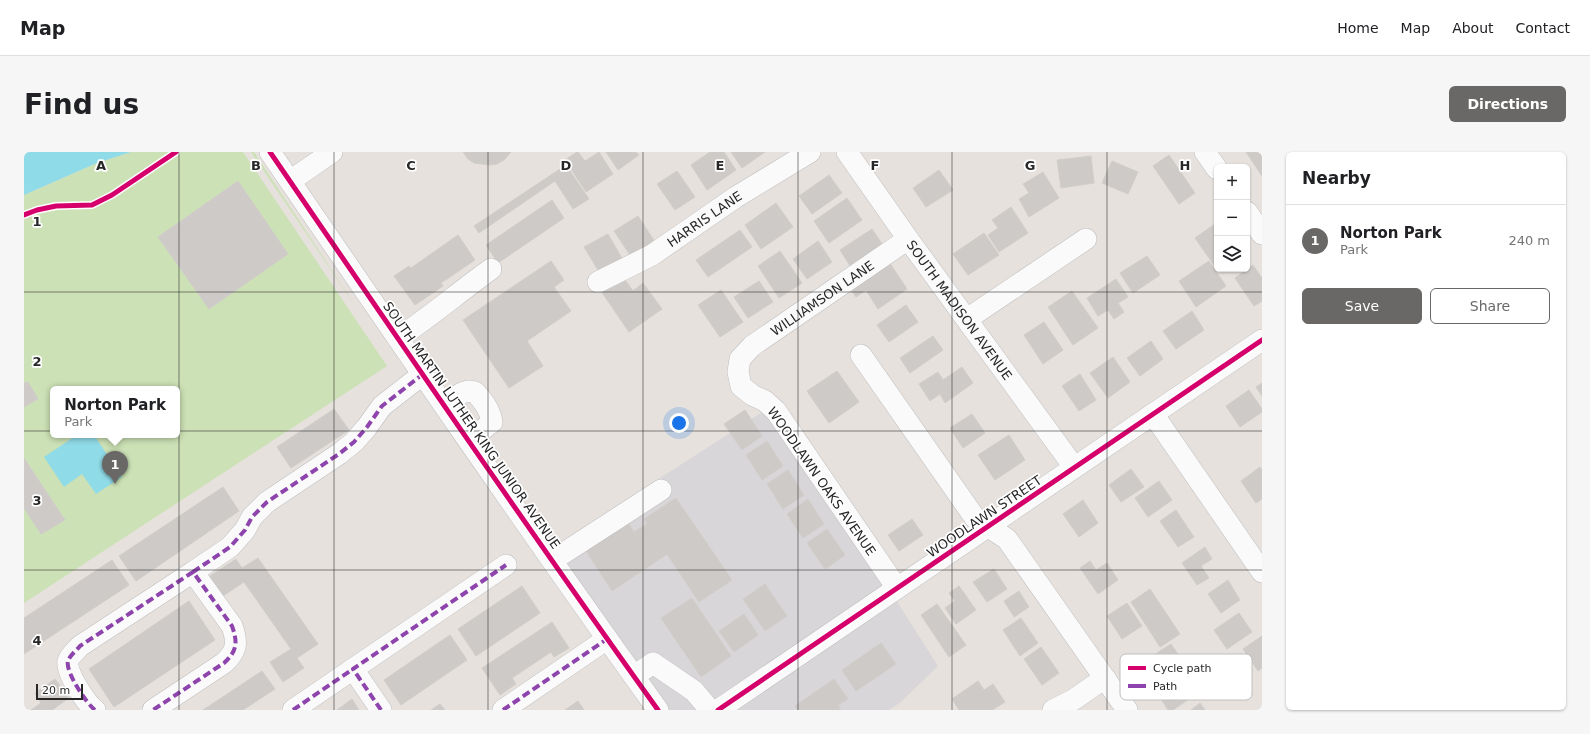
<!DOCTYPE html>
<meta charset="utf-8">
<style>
body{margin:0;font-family:"DejaVu Sans",sans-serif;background:#f6f6f6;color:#202124}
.controls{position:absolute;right:12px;top:12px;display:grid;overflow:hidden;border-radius:6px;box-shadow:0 1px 3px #0004}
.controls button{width:36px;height:36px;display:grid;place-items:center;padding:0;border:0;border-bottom:1px solid #e0e0e0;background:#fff;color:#202124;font:20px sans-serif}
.scale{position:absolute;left:12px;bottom:10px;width:47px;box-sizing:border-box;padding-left:4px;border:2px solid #272727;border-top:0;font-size:11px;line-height:14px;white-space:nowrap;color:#272727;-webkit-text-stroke:3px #fff;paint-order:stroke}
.you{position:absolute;left:655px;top:271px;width:14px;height:14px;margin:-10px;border:3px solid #fff;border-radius:50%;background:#1a73e8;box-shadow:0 0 0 6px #1a73e833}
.badge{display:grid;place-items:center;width:26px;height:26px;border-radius:50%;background:#6a6867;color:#fff;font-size:13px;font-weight:700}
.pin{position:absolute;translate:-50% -33px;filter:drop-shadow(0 1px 2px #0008)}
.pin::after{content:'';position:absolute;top:21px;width:14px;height:12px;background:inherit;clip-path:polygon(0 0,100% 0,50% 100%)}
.popup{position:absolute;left:26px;top:234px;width:130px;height:52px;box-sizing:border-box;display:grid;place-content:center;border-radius:6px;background:#fff;filter:drop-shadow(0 1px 3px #0005);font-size:13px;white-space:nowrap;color:#757577}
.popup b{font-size:15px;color:#202124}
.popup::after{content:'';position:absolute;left:50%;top:100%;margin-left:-8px;border:8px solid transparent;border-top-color:#fff}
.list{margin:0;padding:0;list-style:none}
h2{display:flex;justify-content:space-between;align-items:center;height:52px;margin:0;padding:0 16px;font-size:17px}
h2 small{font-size:13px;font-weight:400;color:#757577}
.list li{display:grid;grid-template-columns:26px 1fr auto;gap:12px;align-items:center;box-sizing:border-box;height:72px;padding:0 16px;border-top:1px solid #e0e0e0}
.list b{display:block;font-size:15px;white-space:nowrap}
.list p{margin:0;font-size:13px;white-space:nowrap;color:#757577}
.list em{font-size:13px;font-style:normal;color:#757577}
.actions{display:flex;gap:8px;padding:12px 16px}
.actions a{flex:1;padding:9px 0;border:1px solid #6a6867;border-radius:6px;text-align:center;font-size:14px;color:#6a6867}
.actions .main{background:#6a6867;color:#fff}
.icon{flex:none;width:22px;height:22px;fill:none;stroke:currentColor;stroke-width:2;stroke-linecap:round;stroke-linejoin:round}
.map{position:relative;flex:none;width:1238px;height:558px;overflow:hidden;border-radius:6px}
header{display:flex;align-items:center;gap:24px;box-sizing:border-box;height:56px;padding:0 20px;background:#fff;border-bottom:1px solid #e0e0e0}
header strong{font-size:19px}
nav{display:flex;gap:22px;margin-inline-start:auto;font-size:14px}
.intro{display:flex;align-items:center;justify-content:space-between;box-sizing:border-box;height:96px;padding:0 24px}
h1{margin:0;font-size:28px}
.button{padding:10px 18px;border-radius:6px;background:#6a6867;color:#fff;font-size:14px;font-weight:700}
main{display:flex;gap:24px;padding:0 24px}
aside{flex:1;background:#fff;border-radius:6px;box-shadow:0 1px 3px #0004}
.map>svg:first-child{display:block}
</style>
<header>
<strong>Map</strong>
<nav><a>Home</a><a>Map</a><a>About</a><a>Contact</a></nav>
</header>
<div class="intro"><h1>Find us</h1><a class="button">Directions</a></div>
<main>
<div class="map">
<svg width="1238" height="558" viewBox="0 0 1238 558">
<rect width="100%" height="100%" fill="#e6e1dd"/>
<path fill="#d9d6d9" d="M740,259L862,433L678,558H644L532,398L540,388Z
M872,448L914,514L877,550L865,558H710Z"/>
<path fill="#cce1b5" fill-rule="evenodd" d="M107,0H219L363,214L0,451V43L73,11ZM29,237H153V283H29Z
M227,0H230L336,161Z"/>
<path fill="#90dbe8" d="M0,0H107L73,11L0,43Z
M53,283H70L98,325L72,342L58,322L40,335L20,305Z"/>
<path fill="#cdcac7" stroke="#d1cdc9" d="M439,0H487L480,8L473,12L466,13L450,11L444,7Z
M553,0H554L561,9L575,0L589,22L562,40L541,8Z
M582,0H612L615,3L594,18Z
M686,0H700L712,18L683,38L667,13Z
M707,0H741L718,16Z
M1222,0H1238V24Z
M1145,3L1171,41L1155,52L1129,14Z
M1067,4L1070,31L1037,36L1033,8Z
M1088,9L1114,20L1104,42L1078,31Z
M542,13L565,47L549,57L531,29L455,81L450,74Z
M915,18L929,38L902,55L889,36Z
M653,19L671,45L651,58L633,32Z
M1019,20L1035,46L1005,65L995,47L1005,41L999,32Z
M805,23L818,41L788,62L775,44Z
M214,29L264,102L185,157L134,85Z
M823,46L838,68L805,91L790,69Z
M528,48L540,66L474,111L462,93Z
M752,51L769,75L737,97L721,73Z
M987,55L1004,81L975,100L964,83L974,76L968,68Z
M614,64L633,93L610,109L590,79Z
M1191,72L1193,75V115L1192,116L1171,86Z
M848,77L860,95L828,117L816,98Z
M716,78L728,95L684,125L672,108Z
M960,81L975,103L944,123L929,102Z
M584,82L600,110L577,123L560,95Z
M434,83L451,108L417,131L419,134L391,153L370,124L385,114L387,116Z
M794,89L808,110L783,127L769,107Z
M756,99L778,131L755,146L734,114Z
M1123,104L1136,123L1109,141L1096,121Z
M527,109L540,128L530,135L547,159L503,189L519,214L485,236L439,168Z
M1185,109L1202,134L1172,155L1155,129Z
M865,110L883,137L854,157L842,138L832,145L826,136Z
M1229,113L1238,126V149L1230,154L1211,126Z
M596,121L609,139L619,131L638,157L605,180L575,136Z
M1092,127L1104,145L1094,151L1100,160L1090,167L1084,158L1074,164L1063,146Z
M735,129L749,150L724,166L710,145Z
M697,138L719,170L696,185L674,153Z
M1048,139L1074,176L1049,193L1024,155Z
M882,153L894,170L865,190L853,173Z
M1168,159L1180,178L1152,197L1139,179Z
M1020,170L1039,198L1019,212L1000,183Z
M909,184L919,198L886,221L876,206Z
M1127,189L1139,207L1116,224L1103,206Z
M1089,205L1106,230L1084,246L1066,221Z
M938,215L949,231L921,251L916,242L906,249L895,232L914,220L919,228Z
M813,219L835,250L805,271L783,239Z
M1056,222L1072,248L1055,259L1038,234Z
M4,230L14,247L0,255V231Z
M1238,231V244L1232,235Z
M1225,238L1238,257V260L1216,275L1202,254Z
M310,257L325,278L267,316L253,295Z
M721,258L738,284L718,298L700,272Z
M948,262L961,281L939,296L926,276Z
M985,283L1001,308L971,328L954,303Z
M743,289L759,314L738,328L722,303Z
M0,306L41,368L17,382L0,356Z
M1236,315L1238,318V347L1232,351L1217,329Z
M1107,317L1120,335L1097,350L1085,333Z
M764,318L780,343L759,357L743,332Z
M1135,329L1148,348L1124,365L1111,346Z
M199,335L215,359L112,429L95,404Z
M652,346L708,428L675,450L643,402L588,439L562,399L604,371L610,380L623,372L620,367Z
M784,347L800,372L779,386L763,362Z
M1059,348L1074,371L1055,385L1039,362Z
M1152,358L1170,385L1154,395L1136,369Z
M888,367L899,383L875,399L864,383Z
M803,377L821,403L801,417L783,391Z
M1181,395L1188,407L1177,414L1185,426L1173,433L1158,411Z
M234,406L294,492L273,506L280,516L259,530L246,510L267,497L220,430L199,444L186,424L212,407L218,416Z
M88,408L105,433L0,502V466Z
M1066,409L1072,418L1083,411L1094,428L1074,442L1056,416Z
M970,417L983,437L963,450L949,430Z
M1204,428L1216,448L1197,461L1184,442Z
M741,432L763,464L741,479L719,447Z
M498,434L516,461L452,504L434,477Z
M935,434L952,458L932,472L921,456L931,449L925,441Z
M1126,437L1156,482L1136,495L1107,450Z
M995,439L1005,455L990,465L980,449Z
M668,446L707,504L677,525L637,466Z
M165,449L191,488L90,555L65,517Z
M1103,451L1118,474L1098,487L1083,464Z
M913,452L942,493L925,505L897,463Z
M1215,461L1228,480L1203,497L1190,478Z
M720,462L734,483L710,500L695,479Z
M997,466L1014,491L996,504L979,478Z
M528,470L545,496L530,505L527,500L488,526L492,532L476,543L458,516Z
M426,483L443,508L377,553L360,528Z
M1238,484V516L1234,519L1219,497Z
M857,491L872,512L832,539L818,518Z
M1147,492L1160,511L1131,530L1119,510Z
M1017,495L1035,521L1018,533L1000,507Z
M238,519L251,537L219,558H179Z
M1151,526L1165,547L1149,558H1144L1132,539Z
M31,527L45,546L28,558H7L17,551L11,541Z
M810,527L824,547L814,553L817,558H774L771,554Z
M954,529L960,538L969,532L981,550L968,558H935L928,547Z
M328,547L335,558H313Z
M554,549L560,558H541Z
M1176,551L1181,558H1167Z
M416,552L421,558H407Z"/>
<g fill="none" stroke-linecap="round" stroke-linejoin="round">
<defs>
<g id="minor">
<path d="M246,0C374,187 502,374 634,558"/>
<path id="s1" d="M823,0L884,87L1050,315"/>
<path d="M1181,0L1193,17"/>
<path d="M266,29L308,0"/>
<path d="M1223,60L1238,82"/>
<path id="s2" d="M574,130L628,103L712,45L786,0"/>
<path d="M943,167L1062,87"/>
<path d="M374,186C406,165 435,140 467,117"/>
<path d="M837,203L951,366L983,387L1103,558"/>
<path d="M420,252L438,241L444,239L451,240C459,249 466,257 468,270L445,289"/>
<path d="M1129,262L1238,420"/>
<path d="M529,408L637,338"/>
<path d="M169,420L206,395L221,378L228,365L243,350L315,302L330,290L343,275L358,254L399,222"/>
<path id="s3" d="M873,436L752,259L741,249L728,243L717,234L714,220L716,207L728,194L884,87"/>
<path d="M610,524L629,511L670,539L686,558"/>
<path d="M71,558C63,552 41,520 44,509C46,503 52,499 56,494L169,420L208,474C214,491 213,499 200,511L129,558"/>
<path d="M269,558L329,517"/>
<path d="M357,558L329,517L482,413"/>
<path d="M479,558L583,487"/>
<path d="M694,558L1238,188"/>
<path d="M1029,558L1049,548L1081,526"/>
</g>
</defs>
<use href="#minor" stroke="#bfbebf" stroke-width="22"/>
<use href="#minor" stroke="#fbfafa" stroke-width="21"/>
<path stroke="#8e44ad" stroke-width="4" stroke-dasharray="8 4" stroke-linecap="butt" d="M169,420L206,395L221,378L228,365L243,350L315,302L330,290L343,275L358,254L399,222
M71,558C63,552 41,520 44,509C46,503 52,499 56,494L169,420L208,474C214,491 213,499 200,511L129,558
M269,558L329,517
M357,558L329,517L482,413
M479,558L583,487"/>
<defs>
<path id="cycleway" d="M246,0C374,187 502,374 634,558
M0,63L13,58L32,54L68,53L88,43L152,0
M694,558L1238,188"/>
</defs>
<use href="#cycleway" stroke="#fff" stroke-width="8"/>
<use href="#cycleway" stroke="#d6006c" stroke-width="5"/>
</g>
<path fill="none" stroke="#272727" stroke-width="1" stroke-opacity="0.55" d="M155,0V558M310,0V558M464,0V558M619,0V558M774,0V558M928,0V558M1083,0V558M0,140H1238M0,279H1238M0,418H1238"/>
<g text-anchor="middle" stroke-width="3.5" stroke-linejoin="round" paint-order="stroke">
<g font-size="13" fill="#272727" stroke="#fff">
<text dy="5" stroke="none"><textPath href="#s2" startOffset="124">HARRIS LANE</textPath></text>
<text dy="5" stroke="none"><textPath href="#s3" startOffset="388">WILLIAMSON LANE</textPath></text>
<text dy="5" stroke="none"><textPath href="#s1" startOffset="194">SOUTH MADISON AVENUE</textPath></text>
<text transform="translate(448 273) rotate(55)" y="5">SOUTH MARTIN LUTHER KING JUNIOR AVENUE</text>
<text transform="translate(798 329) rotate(55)" y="5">WOODLAWN OAKS AVENUE</text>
<text transform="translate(960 364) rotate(-34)" y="5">WOODLAWN STREET</text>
</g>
</g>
<rect x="1096" y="502" width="132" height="46" rx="6" fill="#fff" stroke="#bebebe" stroke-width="1"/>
<rect x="1104" y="514" width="18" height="4" fill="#d6006c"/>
<rect x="1104" y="532" width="18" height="4" fill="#8e44ad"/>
<g font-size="11" fill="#272727">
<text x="1129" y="520">Cycle path</text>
<text x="1129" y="538">Path</text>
</g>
<g font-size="13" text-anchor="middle" font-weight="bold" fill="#272727" stroke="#fff" stroke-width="3.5" stroke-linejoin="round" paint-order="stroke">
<text x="77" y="18">A</text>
<text x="232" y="18">B</text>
<text x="387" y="18">C</text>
<text x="542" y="18">D</text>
<text x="696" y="18">E</text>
<text x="851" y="18">F</text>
<text x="1006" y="18">G</text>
<text x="1161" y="18">H</text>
<text x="13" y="74">1</text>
<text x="13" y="214">2</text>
<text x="13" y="353">3</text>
<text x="13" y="493">4</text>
</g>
</svg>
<div class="controls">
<button>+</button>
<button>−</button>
<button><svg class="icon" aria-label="layers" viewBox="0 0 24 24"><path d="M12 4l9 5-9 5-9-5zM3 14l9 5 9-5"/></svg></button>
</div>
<div class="scale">20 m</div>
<div class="you"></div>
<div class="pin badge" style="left:91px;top:332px">1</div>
<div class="popup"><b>Norton Park</b>Park</div>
</div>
<aside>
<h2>Nearby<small></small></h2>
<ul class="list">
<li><span class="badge">1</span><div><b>Norton Park</b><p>Park</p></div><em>240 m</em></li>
</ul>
<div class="actions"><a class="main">Save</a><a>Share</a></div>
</aside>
</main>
